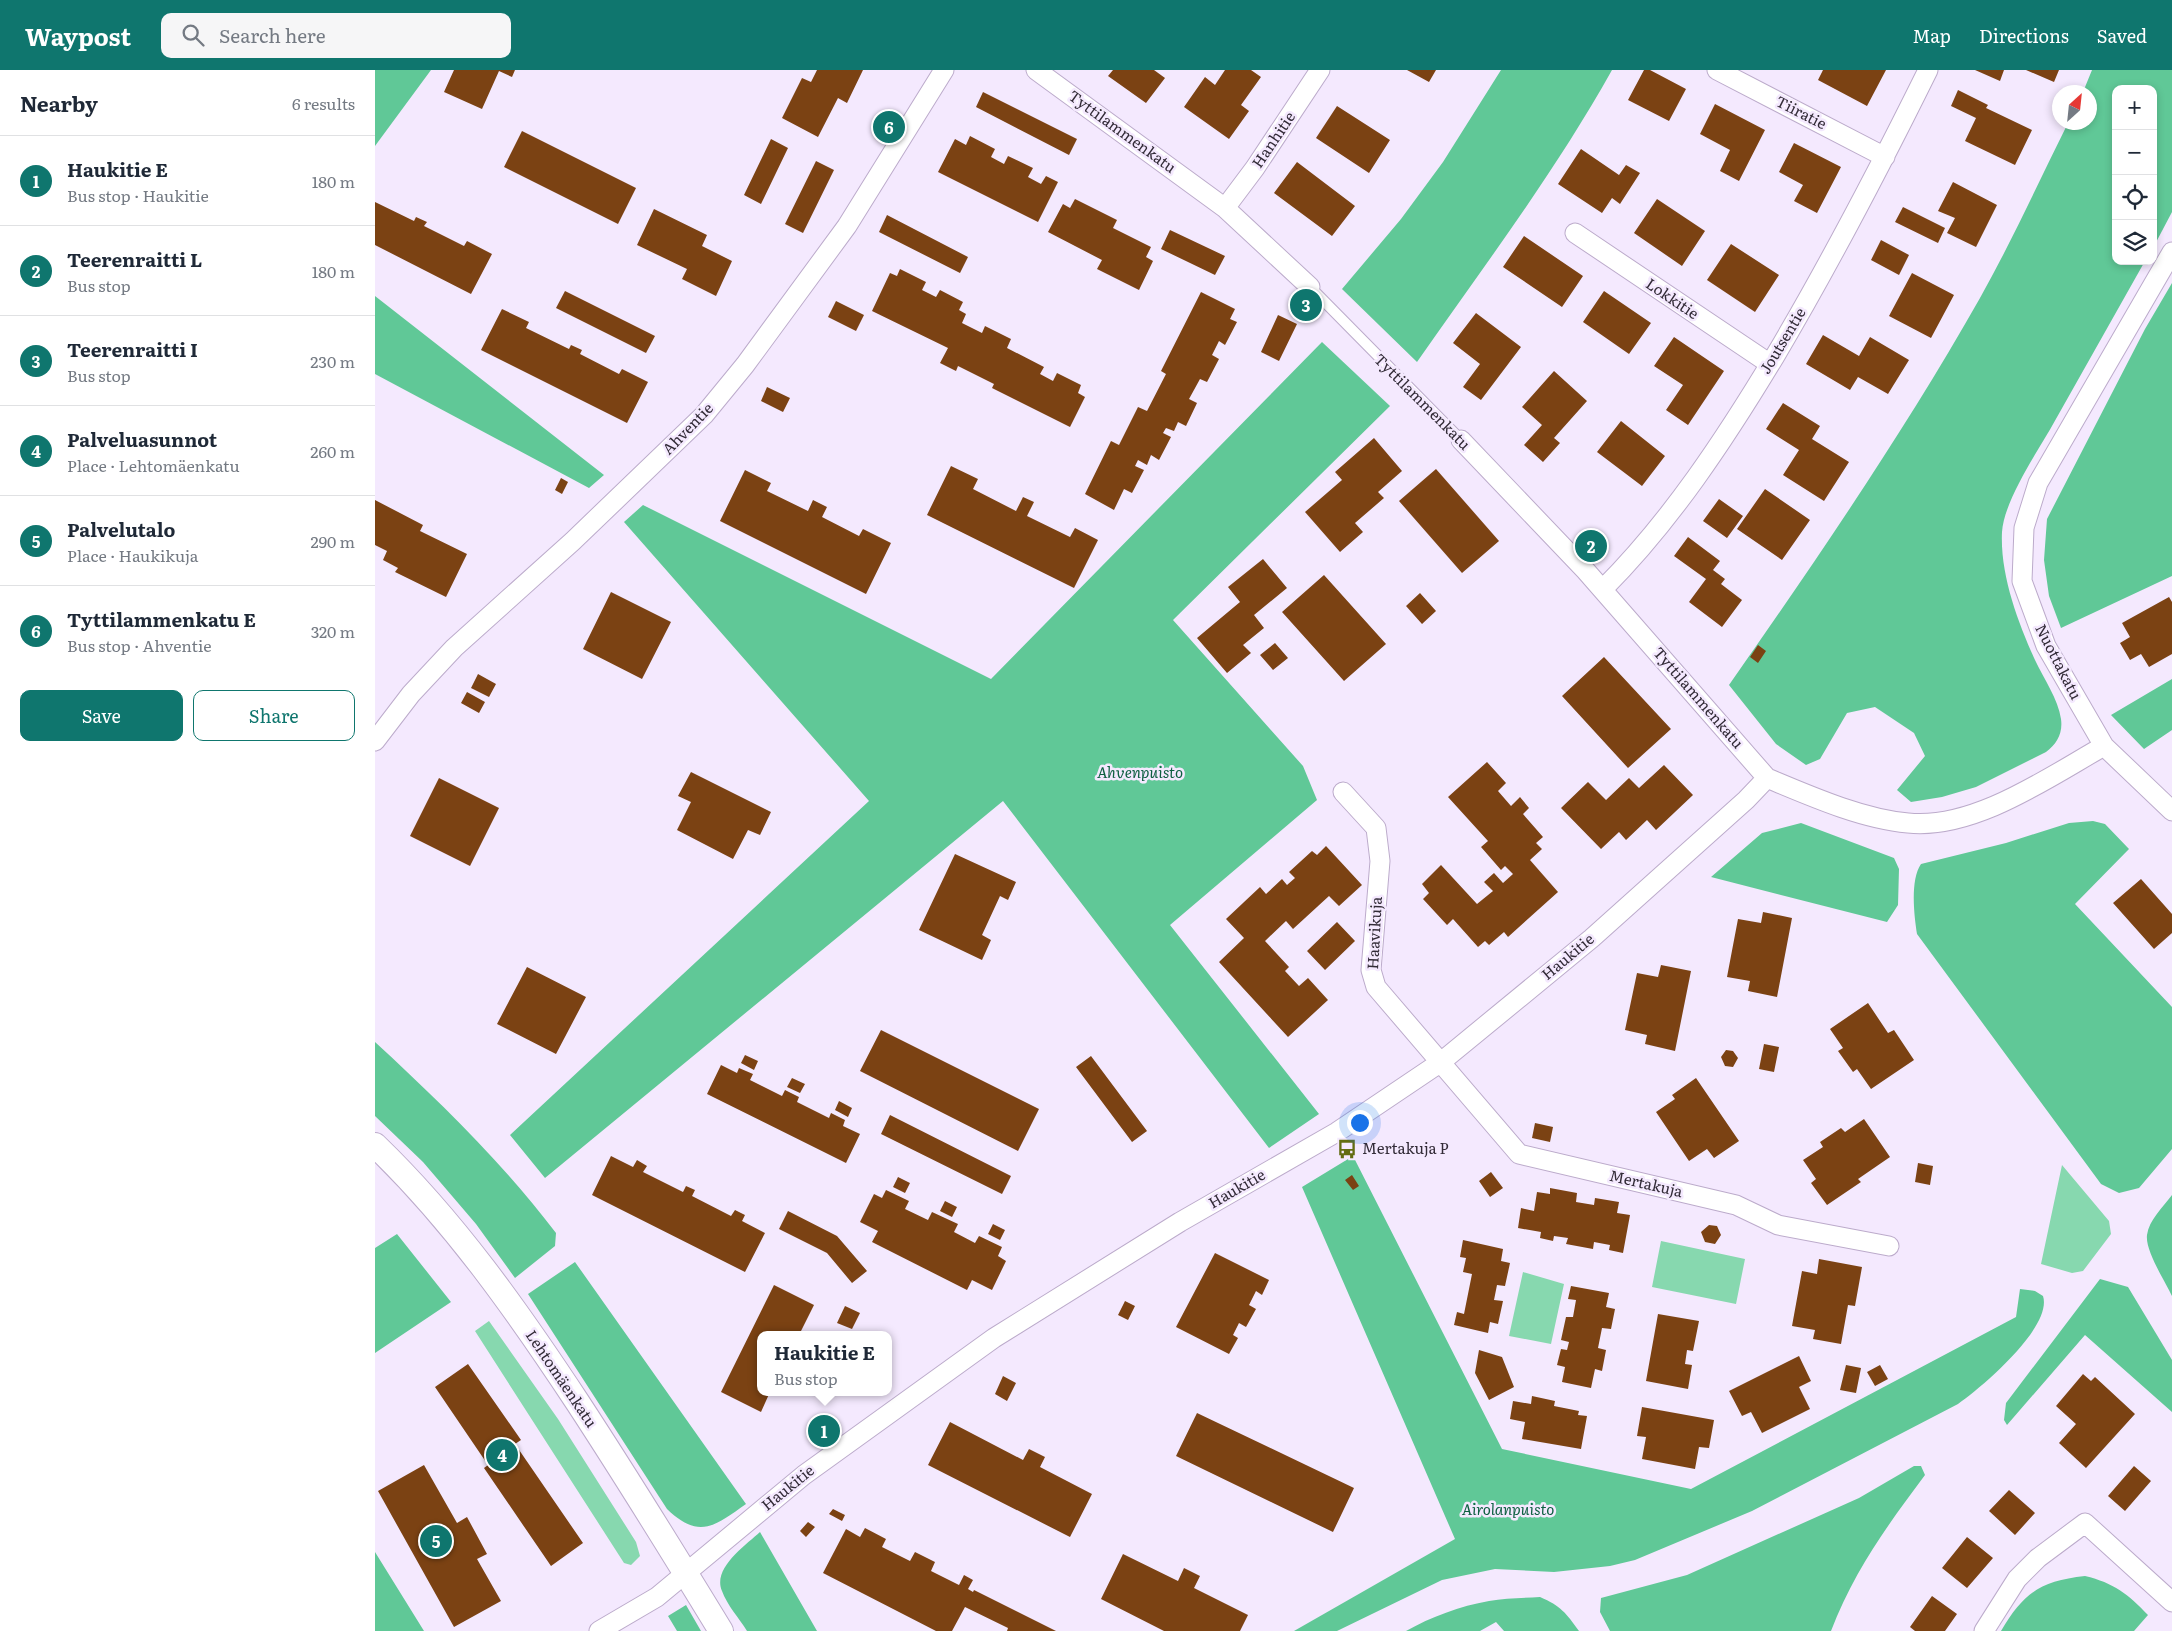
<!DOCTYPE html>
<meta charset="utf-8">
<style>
body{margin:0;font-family:Literata,serif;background:#f6f6f7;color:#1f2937}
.controls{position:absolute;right:15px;top:15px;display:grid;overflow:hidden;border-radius:10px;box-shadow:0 2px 8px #0003}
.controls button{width:45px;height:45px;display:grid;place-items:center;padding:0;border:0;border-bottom:1px solid #e0e1e3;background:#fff;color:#1f2937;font:25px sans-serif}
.compass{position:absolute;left:1677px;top:15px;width:45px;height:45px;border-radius:50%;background:#fff;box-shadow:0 2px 8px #0003;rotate:27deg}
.you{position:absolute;left:984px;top:1052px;width:18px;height:18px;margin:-12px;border:4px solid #fff;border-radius:50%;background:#1a73e8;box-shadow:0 0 0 8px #1a73e833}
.badge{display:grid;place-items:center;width:32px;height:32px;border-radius:50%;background:#0f766e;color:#fff;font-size:16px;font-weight:700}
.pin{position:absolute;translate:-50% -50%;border:2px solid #fff;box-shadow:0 1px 5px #0006}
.popup{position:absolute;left:382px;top:1261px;width:135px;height:65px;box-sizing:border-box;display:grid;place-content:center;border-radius:10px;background:#fff;filter:drop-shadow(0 1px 4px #0005);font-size:16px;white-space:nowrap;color:#747a83}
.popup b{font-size:19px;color:#1f2937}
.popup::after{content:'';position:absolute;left:50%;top:100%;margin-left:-10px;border:10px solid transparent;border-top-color:#fff}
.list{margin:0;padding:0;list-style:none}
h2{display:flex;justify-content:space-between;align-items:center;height:65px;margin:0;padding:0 20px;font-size:21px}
h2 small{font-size:16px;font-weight:400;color:#747a83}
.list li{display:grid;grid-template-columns:32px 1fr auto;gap:15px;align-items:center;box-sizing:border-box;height:90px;padding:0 20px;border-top:1px solid #e0e1e3}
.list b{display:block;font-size:19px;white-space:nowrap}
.list p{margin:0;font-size:16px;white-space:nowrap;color:#747a83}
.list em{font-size:16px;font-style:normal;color:#747a83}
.actions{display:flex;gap:10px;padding:15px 20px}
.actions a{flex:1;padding:11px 0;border:1px solid #0f766e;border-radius:10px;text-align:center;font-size:18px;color:#0f766e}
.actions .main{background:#0f766e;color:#fff}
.icon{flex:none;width:28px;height:28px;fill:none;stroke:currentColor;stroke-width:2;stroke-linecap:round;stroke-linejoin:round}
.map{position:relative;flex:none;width:1797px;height:1561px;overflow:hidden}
header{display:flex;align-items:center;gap:30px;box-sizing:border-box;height:70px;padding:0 25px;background:#0f766e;color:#fff}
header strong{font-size:24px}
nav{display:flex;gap:28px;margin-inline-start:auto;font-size:18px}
.search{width:350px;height:45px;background:#f6f6f7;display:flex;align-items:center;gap:12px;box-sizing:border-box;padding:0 18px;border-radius:10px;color:#747a83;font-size:19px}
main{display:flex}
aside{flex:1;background:#fff}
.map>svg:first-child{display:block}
</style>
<header>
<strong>Waypost</strong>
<div class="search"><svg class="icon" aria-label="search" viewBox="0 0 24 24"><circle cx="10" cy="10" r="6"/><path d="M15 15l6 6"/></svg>Search here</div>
<nav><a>Map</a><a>Directions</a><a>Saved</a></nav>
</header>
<main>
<aside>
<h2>Nearby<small>6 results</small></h2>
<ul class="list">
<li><span class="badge">1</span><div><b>Haukitie E</b><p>Bus stop · Haukitie</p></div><em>180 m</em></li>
<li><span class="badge">2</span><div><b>Teerenraitti L</b><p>Bus stop</p></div><em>180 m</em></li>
<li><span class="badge">3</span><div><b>Teerenraitti I</b><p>Bus stop</p></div><em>230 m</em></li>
<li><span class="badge">4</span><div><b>Palveluasunnot</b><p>Place · Lehtomäenkatu</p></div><em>260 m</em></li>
<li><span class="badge">5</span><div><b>Palvelutalo</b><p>Place · Haukikuja</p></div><em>290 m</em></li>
<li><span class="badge">6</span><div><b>Tyttilammenkatu E</b><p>Bus stop · Ahventie</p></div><em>320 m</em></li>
</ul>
<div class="actions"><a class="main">Save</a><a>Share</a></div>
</aside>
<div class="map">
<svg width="1797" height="1561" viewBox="0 0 1797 1561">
<rect width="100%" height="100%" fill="#f4e9fe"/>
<path fill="#87d8af" d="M1687,1095L1734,1151L1736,1164L1708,1201L1697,1203L1666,1194Z
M1286,1171L1370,1189L1361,1234L1277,1217Z
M1148,1202L1189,1214L1176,1274L1134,1266Z
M114,1251L183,1349L261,1472L265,1486L256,1495L249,1493L100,1261Z"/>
<path fill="#60c897" d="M0,0H56L0,76Z
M1126,0H1237C1180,102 1109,196 1042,292L967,219L1026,149L1068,92Z
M1717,0H1797V142L1778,178V19H1741V191H1770C1739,246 1708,301 1677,356C1661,384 1629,431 1627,462C1625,505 1643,552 1660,590C1669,609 1683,629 1686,649C1688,663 1682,674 1671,682L1601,717L1567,727L1536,732L1522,720L1550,686L1539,663L1500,637L1472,643L1445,689L1431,695L1401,674L1354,615C1442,489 1529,362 1605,228C1637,171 1664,111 1693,53L1714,52V22H1708Z
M1797,213V506L1686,558L1674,526L1669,490L1672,449L1770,259Z
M0,226L229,405L214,418L0,304Z
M947,272L1015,336L798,550L928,696L942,730L795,855L944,1044L894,1078L628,731L170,1108L135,1065L494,731L249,452L268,435L616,609Z
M1797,609V660L1769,679L1736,645Z
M1718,751L1730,754L1754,779L1700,834L1797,937V1079L1764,1118L1744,1123L1726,1114L1542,864C1539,845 1535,810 1546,794L1631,773L1694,753Z
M1426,753L1519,788L1524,799L1523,835L1512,852L1336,807L1387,763Z
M0,972C64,1031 128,1093 181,1163L180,1176L140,1208L101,1154L48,1092L0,1046Z
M978,1086L1127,1379L1316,1419L1641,1247L1645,1219L1660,1221L1668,1226C1678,1257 1606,1318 1583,1334L1377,1441L1260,1490L1235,1496L1179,1502L1120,1499L1067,1510L962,1561H919L1080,1469L927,1117Z
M1797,1125V1226C1790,1211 1770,1181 1772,1165C1774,1150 1788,1137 1797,1125Z
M22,1164L76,1232L0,1283V1178Z
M200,1192L371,1434C340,1456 324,1470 292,1439L153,1224Z
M1725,1209L1753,1217L1797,1290V1342L1710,1265L1632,1355L1629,1350L1631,1333Z
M1539,1396H1546L1550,1405C1512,1456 1479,1501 1456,1561H1235L1225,1542L1226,1528L1312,1505L1484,1428Z
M385,1462L442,1561H372C364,1548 352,1535 347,1521C337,1498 371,1475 385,1462Z
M0,1482L49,1561H0Z
M1710,1506C1739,1513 1753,1524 1773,1545L1759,1561H1626C1649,1522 1666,1511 1710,1506Z
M1165,1527C1186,1536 1191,1543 1204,1561H1129L1121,1552L1105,1561H1031C1056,1547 1085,1536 1114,1531C1130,1528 1148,1528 1165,1527Z
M311,1535L326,1561H302L293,1546Z"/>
<path fill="#7b4213" d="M79,0H140L137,7L124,1L107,39L69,22Z
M442,0H488L472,33L463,28L443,67L407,48L427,8L436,12Z
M738,0H779L790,8L771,33L733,6Z
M850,0H876L886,7L866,35L874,41L854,69L809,37L830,7L840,15Z
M1032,0H1061L1054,12Z
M1269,0H1275L1311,19L1294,51L1253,30Z
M1448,0H1511L1492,36L1443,10Z
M1600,0H1629L1625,11Z
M1651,0H1684L1679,12Z
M1583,20L1613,35L1611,38L1657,60L1640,95L1590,71L1601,48L1576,36Z
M608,22L702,69L694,85L601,37Z
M1340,34L1390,60L1364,111L1345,101L1355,80L1325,64Z
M962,36L1015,70L994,103L941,68Z
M147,61L261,118L243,154L129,97Z
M595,66L620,79L616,87L629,94L633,86L658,98L653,107L666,114L671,106L683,112L663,152L563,102L580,69L591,75Z
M396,69L413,78L386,134L369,125Z
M1419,73L1466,97L1442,143L1419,131L1428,115L1404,102Z
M1206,79L1244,105L1251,95L1265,103L1245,134L1237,128L1227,143L1183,114Z
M441,91L459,100L428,163L410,154Z
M922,92L980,136L957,166L899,123Z
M1578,112L1622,135L1601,177L1572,163L1580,148L1563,141Z
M700,129L742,150L738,158L776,177L771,187L778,191L764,220L722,199L727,190L673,162L688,134L695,138Z
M1282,129L1330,161L1307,196L1259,163Z
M0,132L39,151L41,147L52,152L49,156L89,176L92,171L117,184L96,224L0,175Z
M1528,137L1570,158L1563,173L1520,152Z
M279,139L332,165L327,176L357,191L341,226L307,209L312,199L262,175Z
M512,145L593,187L585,203L504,162Z
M795,160L850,186L840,205L786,179Z
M1149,166L1208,206L1187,237L1128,197Z
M1506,170L1534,185L1524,205L1496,190Z
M1356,174L1404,205L1380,242L1332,210Z
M525,199L551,212L547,220L561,227L565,220L588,232L584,240L591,244L587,253L607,263L610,256L636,269L632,278L669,297L665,304L678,311L682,303L706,315L703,323L710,327L695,357L617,318L619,314L583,296L581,301L565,293L573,278L497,241L515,203L522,206Z
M1537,203L1579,225L1556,268L1514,246Z
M190,221L280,266L271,283L181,238Z
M1229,221L1276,253L1254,284L1208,252Z
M826,222L860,239L855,249L862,252L850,275L844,271L837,285L844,289L832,312L825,309L814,329L822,333L811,356L803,352L799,361L791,358L788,363L796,367L784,390L776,385L772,395L763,390L760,396L769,400L757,423L749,419L739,440L710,424L736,371L744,375L763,337L772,341L791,304L786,301Z
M461,231L489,245L481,261L453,247Z
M127,239L154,252L151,258L194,279L196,275L207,280L205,284L244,304L247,299L273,312L252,353L106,280Z
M1101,243L1146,277L1106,330L1088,317L1105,294L1078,273Z
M903,245L922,254L904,291L886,282Z
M1448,265L1484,286L1495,267L1534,290L1513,324L1483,307L1475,320L1431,294Z
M1299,267L1349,301L1313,355L1291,340L1308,315L1279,296Z
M1179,301L1212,331L1179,368L1185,373L1168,392L1149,375L1167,355L1147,337Z
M392,317L415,328L408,342L386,331Z
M1408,333L1445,356L1437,369L1474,392L1449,431L1408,405L1424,380L1391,359Z
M1246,351L1290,386L1267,416L1222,382Z
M999,368L1027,401L1003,422L1009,428L980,453L988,462L965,482L930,442L967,410L960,402Z
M576,396L603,409L598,419L641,441L648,427L659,432L652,446L695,467L700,458L723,470L699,518L552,445Z
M1061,399L1124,471L1087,503L1024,431Z
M370,400L396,413L392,421L433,441L438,430L452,437L447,447L484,466L488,459L516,473L491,524L345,451Z
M186,408L193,412L187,424L180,420Z
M1390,419L1435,450L1407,490L1362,459Z
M1344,429L1368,446L1352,468L1328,451Z
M0,430L48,455L45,461L92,484L71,527L20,502L23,498L8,490L12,481L0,475Z
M1313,467L1345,491L1338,500L1350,509L1346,514L1367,530L1347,557L1314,532L1331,509L1299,486Z
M888,489L912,518L879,545L889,558L868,575L876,583L852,603L822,568L865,532L853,517Z
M949,505L1011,574L969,611L907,542Z
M236,522L296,552L267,609L208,579Z
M1045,523L1061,541L1047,554L1031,536Z
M1794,527L1797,532V584L1774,597L1766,584L1755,590L1745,573L1755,567L1747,553Z
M900,573L913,588L898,600L885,585Z
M1383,575L1391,581L1383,593L1375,587Z
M1229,587L1296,659L1253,698L1187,626Z
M103,604L121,614L114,627L96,618Z
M92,622L110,632L104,643L86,633Z
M1112,692L1131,713L1123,721L1136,736L1145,727L1154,738L1148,744L1168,767L1161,773L1167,779L1155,790L1183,822L1133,867L1129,862L1114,875L1110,871L1103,877L1078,849L1072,855L1048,829L1054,823L1047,814L1066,795L1102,834L1118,821L1109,812L1119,803L1128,813L1138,804L1130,796L1126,800L1106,777L1113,771L1073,727Z
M1289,695L1318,725L1281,760L1272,750L1251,770L1244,762L1226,779L1186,738L1213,712L1231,730L1254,708L1264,718Z
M316,702L396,742L385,765L373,760L358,789L302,760L316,732L303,726Z
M64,708L124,738L95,796L35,766Z
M951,776L987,815L964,836L954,826L918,859L911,851L890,871L914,897L910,901L924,916L933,908L953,930L913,967L844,892L869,868L851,849L885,817L891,824L907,809L912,815L920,808L914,802L937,781L942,785Z
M580,784L641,812L633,830L625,826L607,865L616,870L607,890L544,860Z
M1766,809L1797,844V863L1779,879L1738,833Z
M1388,842L1417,848L1402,927L1373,921L1375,911L1352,907L1363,849L1386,853Z
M962,852L980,871L950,900L932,881Z
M1286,895L1316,901L1300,981L1270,974L1272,965L1250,960L1262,903L1283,907Z
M152,897L211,927L181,984L122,954Z
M1493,933L1513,963L1519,960L1539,990L1496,1019L1482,999L1478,1002L1463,981L1468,978L1455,959Z
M506,960L664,1039L643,1081L485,1001Z
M1389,974L1404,977L1399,1002L1384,999Z
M1351,980L1358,981L1363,988L1358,997L1350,996L1346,987Z
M370,985L383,991L379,1000L366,993Z
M716,986L772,1061L757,1072L701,997Z
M346,995L362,1003L364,998L378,1004L375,1010L407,1026L410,1020L424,1027L422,1032L454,1048L456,1043L470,1050L468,1056L485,1064L471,1093L332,1024Z
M417,1008L430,1014L425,1023L412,1017Z
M1321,1008L1364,1071L1339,1088L1332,1079L1314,1091L1281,1042L1300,1029L1297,1025Z
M464,1031L477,1038L473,1047L460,1040Z
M515,1045L636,1106L627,1124L506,1064Z
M1489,1049L1515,1087L1483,1109L1486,1112L1452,1135L1436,1113L1441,1109L1428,1090L1448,1077L1445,1072L1466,1058L1470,1062Z
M1160,1053L1178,1057L1175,1072L1157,1068Z
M236,1086L258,1097L262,1090L272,1096L268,1102L308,1122L311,1116L320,1120L317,1126L356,1146L360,1140L370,1145L367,1151L390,1163L370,1202L217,1125Z
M1543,1093L1558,1096L1555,1115L1540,1112Z
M1116,1102L1128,1118L1115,1127L1104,1111Z
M977,1105L984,1116L978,1120L970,1110Z
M523,1107L535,1113L530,1123L518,1117Z
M1175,1118L1202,1123L1201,1132L1219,1135L1220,1128L1244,1132L1242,1143L1255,1145L1248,1183L1234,1180L1235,1175L1219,1172L1218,1179L1191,1174L1193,1168L1179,1166L1178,1171L1165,1168L1166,1162L1143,1158L1146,1138L1159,1141L1162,1122L1175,1124Z
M511,1120L534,1131L530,1139L553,1150L557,1142L583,1154L579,1162L600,1173L604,1166L627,1177L623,1186L631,1191L617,1220L597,1210L592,1220L497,1172L503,1161L485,1152L499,1124L507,1128Z
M570,1131L582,1137L577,1147L565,1141Z
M413,1141L462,1166L492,1201L477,1213L452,1183L404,1159Z
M618,1154L630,1160L625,1170L613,1164Z
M1334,1155L1342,1156L1346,1165L1340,1174L1330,1172L1326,1162Z
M1088,1170L1128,1179L1126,1191L1135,1193L1130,1216L1122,1215L1119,1230L1128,1231L1123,1254L1115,1252L1113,1263L1079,1255L1082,1242L1089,1244L1097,1204L1088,1202L1091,1188L1085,1187Z
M840,1183L894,1210L887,1225L881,1221L874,1235L881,1239L871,1257L864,1253L858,1265L863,1268L854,1284L801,1257Z
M1444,1189L1487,1197L1480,1236L1473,1235L1466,1274L1438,1269L1440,1260L1417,1256L1427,1201L1442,1204Z
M399,1215L439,1235L424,1265H385V1322H395L386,1342L346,1322Z
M1196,1216L1234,1223L1231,1237L1240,1239L1236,1259L1227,1258L1223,1278L1231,1280L1227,1301L1220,1299L1216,1318L1187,1312L1190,1297L1182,1295L1186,1279L1192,1280L1194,1272L1186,1270L1191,1247H1198L1201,1230L1193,1229Z
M750,1231L760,1236L753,1250L743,1245Z
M470,1236L485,1243L477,1259L462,1253Z
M1283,1244L1324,1251L1318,1281L1312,1280L1310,1294L1317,1295L1313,1319L1271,1311Z
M1104,1280L1127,1287L1139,1317L1114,1330L1100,1303Z
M1424,1286L1436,1311L1424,1317L1435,1339L1387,1363L1376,1342L1367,1346L1354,1321Z
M93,1294L146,1370L140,1374L208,1473L176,1496L109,1398L113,1395L60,1317Z
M1471,1295L1486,1298L1481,1323L1465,1320Z
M1505,1295L1513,1309L1500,1316L1492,1302Z
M1708,1304L1716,1311L1720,1307L1760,1344L1711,1398L1684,1373L1701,1354L1681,1336Z
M628,1306L641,1313L632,1331L620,1324Z
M1157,1326L1180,1331L1179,1336L1204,1341L1203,1345L1212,1346L1206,1379L1147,1369L1150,1352L1135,1349L1138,1331L1156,1334Z
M1267,1337L1339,1350L1334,1378L1324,1377L1320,1399L1267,1389L1271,1367L1262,1366Z
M822,1343L979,1418L958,1462L801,1386Z
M575,1352L648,1390L654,1379L670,1387L665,1397L717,1424L695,1467L553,1395Z
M49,1395L82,1453L92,1447L112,1484L102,1489L126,1531L79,1557L3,1421Z
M1759,1396L1776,1411L1750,1441L1733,1426Z
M1634,1420L1660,1443L1640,1465L1614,1441Z
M458,1439L470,1445L467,1451L454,1444Z
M433,1452L440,1457L431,1467L425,1461Z
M490,1458L511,1469L507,1477L535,1491L540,1482L560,1492L556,1501L584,1515L589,1505L598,1510L593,1519L598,1522L599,1520L681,1561H632L633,1558L590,1537L577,1561H561L448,1503L471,1459L485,1467Z
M1592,1467L1618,1488L1592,1518L1567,1498Z
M748,1484L803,1511L809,1498L825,1506L819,1518L873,1545L865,1561H789L726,1529Z
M1557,1526L1582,1544L1570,1561H1540L1535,1557Z"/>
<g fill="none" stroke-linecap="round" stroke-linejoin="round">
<defs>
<path id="service" d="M935,217L1086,370"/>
<path id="minor" d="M661,0L850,138L935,217
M1342,0L1510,87
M850,138L880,98L945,0
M1200,163L1395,294
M1086,370L1211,501L1392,708C1435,726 1487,749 1533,753C1599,760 1674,707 1729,676L1671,576L1647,511L1649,458L1663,413L1797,182
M1228,519C1296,451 1350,369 1400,286C1455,193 1505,97 1553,0
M0,671L36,624L79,578L198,471L329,345L370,295L472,156L569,0
M1729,676L1797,741
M968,722L1001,758L1005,791L996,900L1001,917L1144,1084L1361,1135L1403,1155L1514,1176
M224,1561L282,1527L429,1405L619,1268L805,1152L962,1062L1066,992L1217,868L1371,730L1392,708
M1609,1561L1642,1509L1663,1488L1710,1453L1797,1532"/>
<path id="tertiary" d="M0,1075C79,1151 143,1242 203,1333C252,1408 299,1484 346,1561"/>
</defs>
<use href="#service" stroke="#bcabcb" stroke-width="12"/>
<use href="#minor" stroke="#bcabcb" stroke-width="21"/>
<use href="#tertiary" stroke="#bcabcb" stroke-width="26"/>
<use href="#service" stroke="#fff" stroke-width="10"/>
<use href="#minor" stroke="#fff" stroke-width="19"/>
<use href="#tertiary" stroke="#fff" stroke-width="24"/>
</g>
<defs>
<symbol id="bus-bare" viewBox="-9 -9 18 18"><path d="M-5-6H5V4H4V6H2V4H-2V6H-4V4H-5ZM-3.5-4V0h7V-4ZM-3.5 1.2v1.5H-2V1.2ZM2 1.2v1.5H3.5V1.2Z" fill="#636c12" stroke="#f4e9fe" stroke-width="2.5" paint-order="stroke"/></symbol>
</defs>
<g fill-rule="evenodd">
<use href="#bus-bare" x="958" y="1065" width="28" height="28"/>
</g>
<g text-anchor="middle" stroke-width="5" stroke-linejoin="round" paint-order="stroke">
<g font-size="15" fill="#322b37" stroke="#f4e9fe">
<text transform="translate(1426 43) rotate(27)" y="5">Tiiratie</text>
<text transform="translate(747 62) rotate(36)" y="5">Tyttilammenkatu</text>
<text transform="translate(899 70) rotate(-56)" y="5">Hanhitie</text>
<text transform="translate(1297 229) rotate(34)" y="5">Lokkitie</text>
<text transform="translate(1408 271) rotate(-59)" y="5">Joutsentie</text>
<text transform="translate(1047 332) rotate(45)" y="5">Tyttilammenkatu</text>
<text transform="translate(313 359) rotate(-46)" y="5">Ahventie</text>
<text transform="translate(1683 592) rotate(63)" y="5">Nuottakatu</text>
<text transform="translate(1323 628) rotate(49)" y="5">Tyttilammenkatu</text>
<text transform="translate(1000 863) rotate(-87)" y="5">Haavikuja</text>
<text transform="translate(1193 887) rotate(-40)" y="5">Haukitie</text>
<text transform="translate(1271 1114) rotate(13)" y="5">Mertakuja</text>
<text transform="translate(862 1119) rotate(-30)" y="5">Haukitie</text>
<text transform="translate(186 1309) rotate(56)" y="5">Lehtomäenkatu</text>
<text transform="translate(413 1418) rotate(-39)" y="5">Haukitie</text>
</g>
<g font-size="15" font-style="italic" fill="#0d5f40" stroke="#f4e9fe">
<text x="765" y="708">Ahvenpuisto</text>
<text x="1133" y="1445">Airolanpuisto</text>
</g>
<g font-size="15" fill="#322b37" stroke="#f4e9fe" text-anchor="start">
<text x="987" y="1084">Mertakuja P</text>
</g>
</g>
</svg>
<div class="controls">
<button>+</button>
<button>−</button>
<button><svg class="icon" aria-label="locate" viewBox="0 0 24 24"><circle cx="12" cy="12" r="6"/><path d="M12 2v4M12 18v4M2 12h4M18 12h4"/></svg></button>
<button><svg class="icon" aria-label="layers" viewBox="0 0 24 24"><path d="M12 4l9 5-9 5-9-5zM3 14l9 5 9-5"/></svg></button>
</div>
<svg class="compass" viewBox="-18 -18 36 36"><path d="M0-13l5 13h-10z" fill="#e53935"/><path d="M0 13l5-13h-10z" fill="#747a83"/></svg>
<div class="you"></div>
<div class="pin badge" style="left:449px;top:1361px">1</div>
<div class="popup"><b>Haukitie E</b>Bus stop</div>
<div class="pin badge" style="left:1216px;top:476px">2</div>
<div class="pin badge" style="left:931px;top:235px">3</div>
<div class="pin badge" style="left:127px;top:1385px">4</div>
<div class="pin badge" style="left:61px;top:1471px">5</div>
<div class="pin badge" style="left:514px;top:57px">6</div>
</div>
</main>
